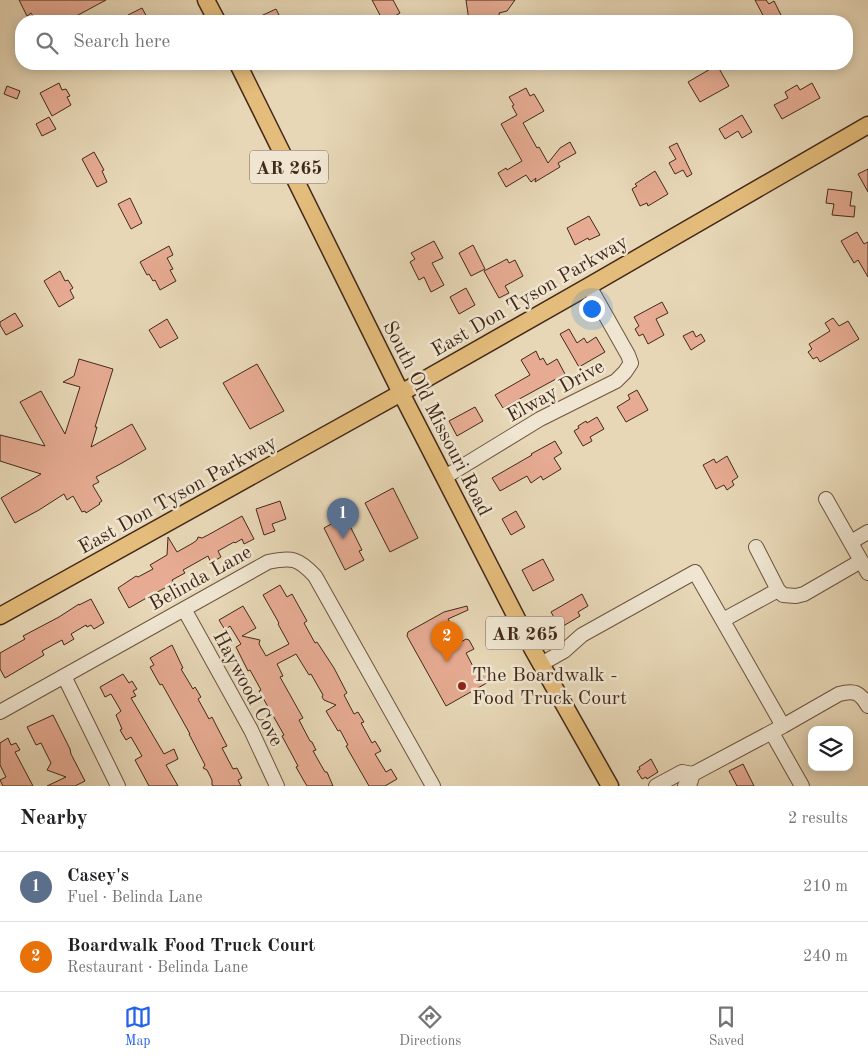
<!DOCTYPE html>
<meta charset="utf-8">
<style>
body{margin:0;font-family:"Old Standard TT",serif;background:#f6f6f6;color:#202124}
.controls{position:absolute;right:15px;bottom:15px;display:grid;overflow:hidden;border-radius:10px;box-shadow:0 2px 12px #0003}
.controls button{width:45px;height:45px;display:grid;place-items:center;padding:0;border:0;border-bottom:1px solid #e0e0e0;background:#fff;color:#202124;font:25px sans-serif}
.you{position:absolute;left:591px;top:308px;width:18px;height:18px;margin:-12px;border:4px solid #fff;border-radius:50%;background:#1a73e8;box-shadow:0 0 0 8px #1a73e833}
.badge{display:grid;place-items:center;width:32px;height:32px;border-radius:50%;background:#2563eb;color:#fff;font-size:16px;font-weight:700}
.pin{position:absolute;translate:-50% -41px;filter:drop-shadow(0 1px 2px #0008)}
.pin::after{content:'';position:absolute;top:26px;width:18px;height:15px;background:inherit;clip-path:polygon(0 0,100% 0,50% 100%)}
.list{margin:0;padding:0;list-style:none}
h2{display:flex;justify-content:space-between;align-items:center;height:65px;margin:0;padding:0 20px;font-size:21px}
h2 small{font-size:16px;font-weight:400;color:#757577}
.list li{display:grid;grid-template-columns:32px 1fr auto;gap:15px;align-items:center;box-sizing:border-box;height:70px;padding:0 20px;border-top:1px solid #e0e0e0}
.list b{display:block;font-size:19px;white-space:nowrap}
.list p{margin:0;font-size:16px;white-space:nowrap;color:#757577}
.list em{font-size:16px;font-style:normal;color:#757577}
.icon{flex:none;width:28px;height:28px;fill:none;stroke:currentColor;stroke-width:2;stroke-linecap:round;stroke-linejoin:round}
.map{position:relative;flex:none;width:868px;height:786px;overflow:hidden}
.search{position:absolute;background:#fff;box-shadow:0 2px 12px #0003;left:15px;right:15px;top:15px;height:55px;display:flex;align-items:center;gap:12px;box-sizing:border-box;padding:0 18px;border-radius:20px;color:#757577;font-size:19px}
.sheet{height:205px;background:#fff}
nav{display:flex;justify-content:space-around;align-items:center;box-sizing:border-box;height:70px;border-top:1px solid #e0e0e0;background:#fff;font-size:14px;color:#757577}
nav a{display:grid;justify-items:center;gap:2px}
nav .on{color:#2563eb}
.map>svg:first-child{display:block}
</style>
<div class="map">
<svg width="868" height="786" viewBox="0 0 868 786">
<rect width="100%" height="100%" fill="#e7d7b6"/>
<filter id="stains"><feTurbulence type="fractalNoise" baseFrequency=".004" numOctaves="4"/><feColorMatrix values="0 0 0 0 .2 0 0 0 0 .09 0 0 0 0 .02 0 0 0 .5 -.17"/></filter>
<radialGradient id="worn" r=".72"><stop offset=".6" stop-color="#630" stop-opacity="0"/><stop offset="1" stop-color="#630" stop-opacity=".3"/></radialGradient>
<path fill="#e6ab92" stroke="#43291a" d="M19,0H106L67,21H36L31,13L27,16Z
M372,0H393L400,13L386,21L383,16L381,17Z
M466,0H515L507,11L499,13L500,21H469Z
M755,0H766L769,4L774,1L783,19L778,21H766Z
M142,8L149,21H131L128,15Z
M276,9L282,21H250Z
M717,65L729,86L700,102L688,82Z
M59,83L62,90L66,89L70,96L67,97L71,105L52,116L40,93Z
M812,83L820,98L782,119L774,105L788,98L785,92L797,85L800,90Z
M7,86L20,91L17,99L4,94Z
M526,88L530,96L534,94L544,111L523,123L537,148L539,147L548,163L560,148L570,142L576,153L558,163L560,167L535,182L536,178L531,182L526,175L506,187L498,173L506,168L507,170L522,161L501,124L517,115L512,106L514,105L509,97Z
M742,115L752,132L742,138L738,131L725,139L719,129Z
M49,117L56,129L42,136L36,124Z
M677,143L692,174L687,177L683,170L675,174L669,163L676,159L669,147Z
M94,152L104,170L102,171L107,182L97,187L82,159Z
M868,169V192L858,174Z
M655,171L668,194L648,206L647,203L640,206L632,189L637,186L635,184Z
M828,189L852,192L850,206H855L854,217L832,215L834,204L826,203Z
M130,198L142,223L131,229L118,204Z
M589,216L600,235L589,240L588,238L575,245L567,228Z
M857,232L864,244L868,242V277L858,260L854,263L841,241Z
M434,241L443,258L432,263L444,285L431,292L424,277L419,280L410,262L415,259L411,253Z
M473,245L485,269L471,276L459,253Z
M169,246L173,255L167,258L173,269L170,270L176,281L160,290L155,280L153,281L149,274L147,275L140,262Z
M507,259L509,263L515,260L523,276L505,286L509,293L499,298L484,271Z
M60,271L65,281L68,280L73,288L70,290L74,298L59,307L44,281Z
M466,288L475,305L459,314L450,297Z
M662,302L668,313L656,319L664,335L648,344L643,334L639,336L635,329L639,326L634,317Z
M15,313L23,326L6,335L0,325V322Z
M833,318L839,326L848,321L859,339L820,362L817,357L813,359L808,352L812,349L809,344L830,331L825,323Z
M167,319L178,338L160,348L149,330Z
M569,329L577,343L584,338L587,343L596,337L605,352L579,367L560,334Z
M693,331L696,337L701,334L705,341L691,350L683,336Z
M536,351L540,360L543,358L547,365L557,359L565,374L503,408L495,395L530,375L521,360Z
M79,359L113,369L95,427H97L91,447L132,424L146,449L122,463L96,477L99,482L93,485V486L102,501L99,503L100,504L86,513L85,511L82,512L73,496L67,500L64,494L39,510L15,523L1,498L41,474L0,461V435L45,446L20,402L41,391L65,434L80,387L63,382L74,376Z
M257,364L284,411L250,429L223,383Z
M637,390L648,410L626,422L617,407L630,399L628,395Z
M475,407L483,421L457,436L449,421Z
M597,417L604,429L590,437L592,441L583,446L574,431L579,428L578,426L586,421L587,423Z
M555,441L562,453L554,458L561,469L543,480L541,476L531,483L527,476L500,491L492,478L532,455L531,454Z
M727,456L738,477L732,481L734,485L727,490L724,485L716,489L703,465L714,459L716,463Z
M393,488L418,538L390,552L365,503Z
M280,501L286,519L272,524L275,531L264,535L256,509Z
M516,511L525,527L511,535L502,519Z
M242,516L254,539L244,544L242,539L235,543L234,542L218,551L221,557L211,563L208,556L183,570L185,573L172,580L174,583L143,600L129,608L118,588L136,576L138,577L153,569L150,565L167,555L168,537L177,552L193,543L197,540L198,537L202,538L208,535Z
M342,518L347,527L350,526L362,550L359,551L364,560L345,570L324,528Z
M543,559L554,580L533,591L522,570Z
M280,585L287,597L292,594L307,621L304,623L315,643L317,642L334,668L347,693L344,695L354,714L358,712L364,722L361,723L372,743L375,741L381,751L375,754L386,772L391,769L397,779L385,786H369L346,746L348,745L340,730L338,731L326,711L336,705L324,700L322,697L323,695L311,674L309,675L296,654L277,664L283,676L280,677L303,718L299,720L310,741L312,742L316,750L313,751L325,772H327L333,786H307L304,781L296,767L298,766L282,736L284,735L259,691L261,690L250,670L248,671L236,647L241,644L230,626L225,630L219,620L243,606L256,628L242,636L260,640L259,644L266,656L289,644L278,624L279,623L263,595Z
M582,594L588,606L578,612L580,616L560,628L551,612Z
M91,599L104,623L94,629L91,625L87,627L86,625L71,634L74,639L64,645L62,640L42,651L44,655L5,678L0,669V653L25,639L23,636L59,617L79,604V605Z
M467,606L468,610L448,619L461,642L466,639L469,640L474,649L466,653L477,674L486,672L492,680L446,706L407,636L408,632L444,612Z
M172,645L183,668L181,669L193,689L195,687L201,697L198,699L209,719L212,717L216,725L227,746L222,748L233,769L237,768L242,778L238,780L241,786H214L212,785V780L207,770L203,768L205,765L189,734H190L162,684L160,685L150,667L154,665L150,658Z
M123,674L129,683L132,681L137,689L133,691L136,696L131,698L164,754L174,749L178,759L166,765L178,786H149L135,760L142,756L131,737L126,740L120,730L122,729L116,715L121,711L111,694L105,697L100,687Z
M53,715L70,749L71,754L85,781L75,786H47L66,777L47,770L51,763L41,743L36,745L27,727Z
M8,738L11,745L16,743L20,750L15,752L33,786H3L0,780L6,777L0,765V743Z
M651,759L658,772L647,779L646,777L642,779L637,771L640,769L639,767Z
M743,764L754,786H737L729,771Z"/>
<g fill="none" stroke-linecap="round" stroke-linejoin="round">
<defs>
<path id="minor" d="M445,477L540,419L616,381L625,372L631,363L628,355L589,286
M826,499L868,573
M851,542L868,532
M756,547L778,590L783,595L796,596L804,594L861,561
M184,609L251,730L277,786
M723,620L778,590
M541,664L564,651L582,635L695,572L783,726L693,774
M64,676L118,786
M0,712L268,562C292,557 298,558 315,576L433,786
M783,726L839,694C854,690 860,692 868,706
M772,733L802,786
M656,786L682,772L693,774L690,783L685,786"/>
<path id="major" d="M206,0L217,21
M238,64L401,393L532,648L610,786
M0,616L401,393L589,286L660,245L868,125"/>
</defs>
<use href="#minor" stroke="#6c5441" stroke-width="16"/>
<use href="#major" stroke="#43291a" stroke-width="19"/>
<use href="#minor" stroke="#efe5d0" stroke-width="14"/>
<use href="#major" stroke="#e4bc7b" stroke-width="16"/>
</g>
<circle fill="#8f2418" stroke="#efe5d0" stroke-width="2" cx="462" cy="686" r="5"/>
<g text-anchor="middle" stroke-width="5" stroke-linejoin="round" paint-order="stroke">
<g fill="#efe5d0" stroke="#776151" stroke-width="1">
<rect x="250" y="150.5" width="78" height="33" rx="4"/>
<rect x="486" y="616.5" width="78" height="33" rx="4"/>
</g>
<g font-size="19" font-weight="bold" fill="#43291a">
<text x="289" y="174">AR 265</text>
<text x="525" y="640">AR 265</text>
</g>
<g font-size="20" fill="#43291a" stroke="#efe5d0">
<text transform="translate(529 295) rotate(-30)" y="7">East Don Tyson Parkway</text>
<text transform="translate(555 390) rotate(-29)" y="7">Elway Drive</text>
<text transform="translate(438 418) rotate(63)" y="7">South Old Missouri Road</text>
<text transform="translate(177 494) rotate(-29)" y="7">East Don Tyson Parkway</text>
<text transform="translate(200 577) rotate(-29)" y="7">Belinda Lane</text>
<text transform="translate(249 688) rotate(62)" y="7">Haywood Cove</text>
</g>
<g font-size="20" fill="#43291a" stroke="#efe5d0" text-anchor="start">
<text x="472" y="681">The Boardwalk -<tspan x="472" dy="23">Food Truck Court</tspan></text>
</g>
</g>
<rect width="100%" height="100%" filter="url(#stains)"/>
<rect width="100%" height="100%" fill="url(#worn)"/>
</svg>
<div class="controls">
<button><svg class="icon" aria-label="layers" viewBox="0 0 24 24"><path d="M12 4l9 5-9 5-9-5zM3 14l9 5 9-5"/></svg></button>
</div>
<div class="you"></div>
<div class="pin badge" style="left:343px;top:539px;background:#5c6f8a">1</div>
<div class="pin badge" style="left:447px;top:662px;background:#e8710a">2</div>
<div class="search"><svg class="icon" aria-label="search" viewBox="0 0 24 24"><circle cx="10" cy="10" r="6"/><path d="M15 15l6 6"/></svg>Search here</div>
</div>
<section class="sheet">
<h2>Nearby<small>2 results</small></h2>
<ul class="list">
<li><span class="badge" style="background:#5c6f8a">1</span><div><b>Casey's</b><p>Fuel · Belinda Lane</p></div><em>210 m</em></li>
<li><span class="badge" style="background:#e8710a">2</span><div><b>Boardwalk Food Truck Court</b><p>Restaurant · Belinda Lane</p></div><em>240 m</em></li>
</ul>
</section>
<nav>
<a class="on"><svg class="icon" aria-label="map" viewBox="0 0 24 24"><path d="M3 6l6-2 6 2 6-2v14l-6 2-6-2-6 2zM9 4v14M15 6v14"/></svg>Map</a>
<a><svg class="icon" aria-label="directions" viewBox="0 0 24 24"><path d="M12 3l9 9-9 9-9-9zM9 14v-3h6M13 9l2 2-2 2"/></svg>Directions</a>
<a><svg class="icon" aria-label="saved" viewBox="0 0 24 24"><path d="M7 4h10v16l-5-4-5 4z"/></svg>Saved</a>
</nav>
